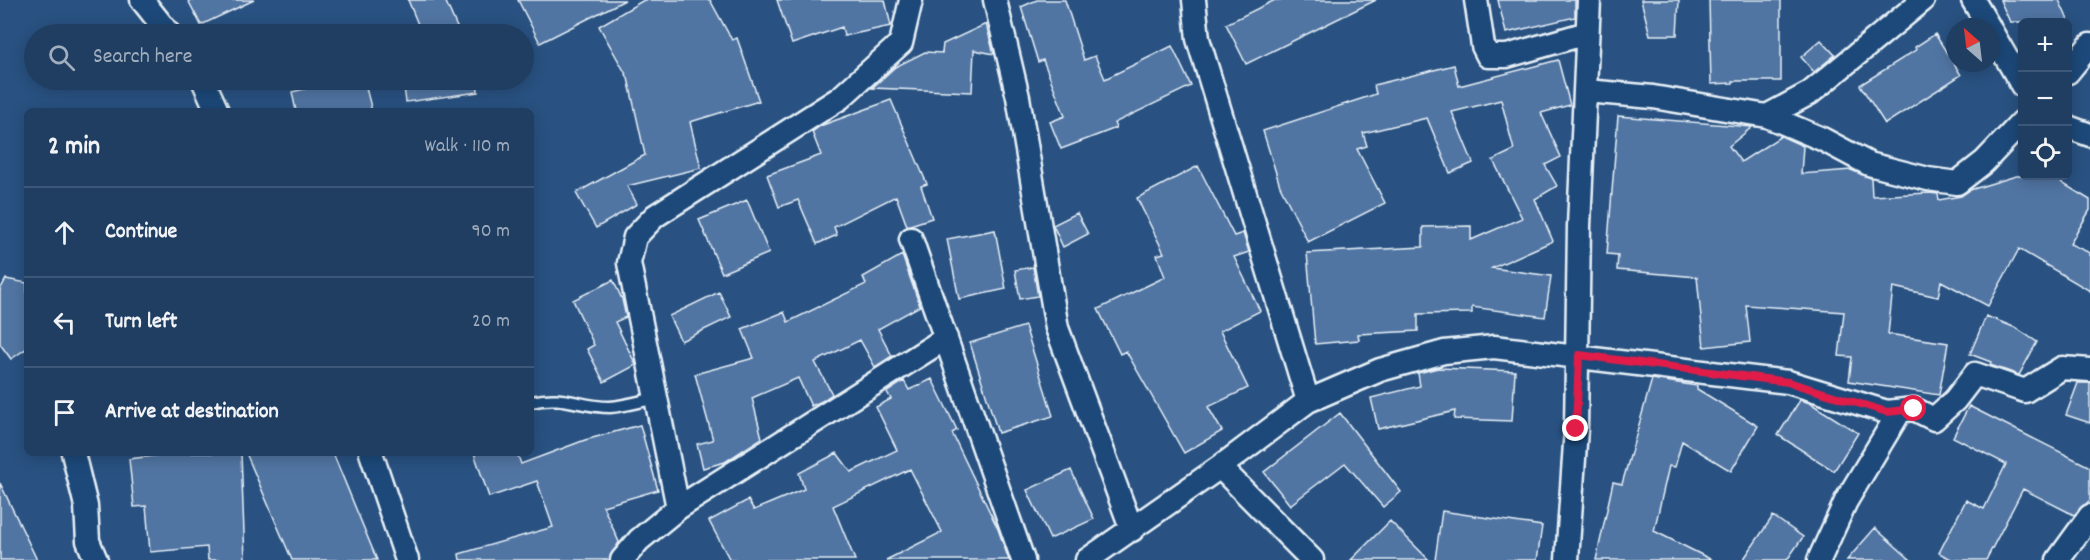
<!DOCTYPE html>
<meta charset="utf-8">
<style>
body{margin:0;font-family:Dekko,sans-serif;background:#2c496b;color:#f1f3f6}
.controls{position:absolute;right:18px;top:18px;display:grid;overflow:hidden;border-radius:9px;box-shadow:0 3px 15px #0003}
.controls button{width:54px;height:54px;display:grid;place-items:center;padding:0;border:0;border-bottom:2px solid #3c5777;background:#1f3e62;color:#f1f3f6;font:30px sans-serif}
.compass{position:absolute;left:1946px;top:18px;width:54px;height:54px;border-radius:50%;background:#1f3e62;box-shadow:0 3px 15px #0003;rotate:332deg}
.stop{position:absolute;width:18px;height:18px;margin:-14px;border:4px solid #e11d48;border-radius:50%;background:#fff}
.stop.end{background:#e11d48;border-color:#fff;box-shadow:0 2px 6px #0008}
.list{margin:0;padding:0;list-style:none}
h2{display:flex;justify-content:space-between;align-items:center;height:78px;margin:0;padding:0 24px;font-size:26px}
h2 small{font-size:20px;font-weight:400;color:#a1aebe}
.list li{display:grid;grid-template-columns:39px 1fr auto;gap:18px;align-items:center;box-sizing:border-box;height:90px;padding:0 24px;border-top:2px solid #3c5777}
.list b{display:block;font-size:22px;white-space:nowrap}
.list em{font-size:20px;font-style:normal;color:#a1aebe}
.icon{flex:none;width:33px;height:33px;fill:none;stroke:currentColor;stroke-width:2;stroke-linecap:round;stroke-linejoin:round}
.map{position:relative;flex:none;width:2090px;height:560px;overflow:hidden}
.search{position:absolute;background:#1f3e62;box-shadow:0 3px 15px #0003;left:24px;top:24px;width:510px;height:66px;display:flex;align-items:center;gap:15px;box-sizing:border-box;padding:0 21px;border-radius:33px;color:#a1aebe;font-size:22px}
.panel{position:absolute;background:#1f3e62;box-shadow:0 3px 15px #0003;left:24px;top:108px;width:510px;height:348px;border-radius:9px}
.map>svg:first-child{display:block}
</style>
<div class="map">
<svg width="2090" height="560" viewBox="0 0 2090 560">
<rect width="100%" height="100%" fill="#295282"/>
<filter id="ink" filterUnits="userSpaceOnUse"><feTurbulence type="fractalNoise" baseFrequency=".0167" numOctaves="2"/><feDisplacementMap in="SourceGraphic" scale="12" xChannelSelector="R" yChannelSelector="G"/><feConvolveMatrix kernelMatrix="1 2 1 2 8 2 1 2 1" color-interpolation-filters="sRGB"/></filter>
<g filter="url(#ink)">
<path fill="#5174a3" stroke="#e8f1f8" stroke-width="1.5" d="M188,0H254L201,25Z
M408,0H445L460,34H422Z
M518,0H625L540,43Z
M644,0H710L732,40L737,38L759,101L690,122L701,168L627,186L637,204L596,228L576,193L645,155L628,78L599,26Z
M777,0H885L891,26L844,36L842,27L792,44Z
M1037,0H1065L1084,60L1095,56L1105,79L1172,46L1191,86L1114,123L1116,128L1061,149L1050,122L1065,116L1043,60L1038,62L1021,7Z
M1275,0H1376L1246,64L1226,24Z
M1498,0H1575V17L1506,33Z
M1641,0H1679L1677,35H1650Z
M1709,0H1781V81H1733V83L1711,84Z
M2000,0H2059L2069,22H2010Z
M986,24L994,54L974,50L972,92L872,88L895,67L925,52L942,53L943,44Z
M1935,34L1961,75L1885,124L1860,85L1916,50L1915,47Z
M1821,40L1835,55L1814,72L1801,57Z
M1558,60L1570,105L1541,113L1561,157L1545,165L1557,186L1535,199L1553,241L1492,268L1551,276L1545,317L1472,307V313L1418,314V331L1358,334L1359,340L1315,344L1307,253L1423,247V227L1471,226V240L1522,218L1493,160L1514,150L1501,100L1452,112L1473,163L1450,173L1427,118L1363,133L1367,146L1357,149L1385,203L1308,242L1280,186L1263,131L1376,94L1374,85L1454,65L1459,86Z
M333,80H364L372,111H296L292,92L333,82Z
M403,80H477L478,92L406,102Z
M891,100L927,184L921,186L932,218L907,226L896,196L834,227L837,235L817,244L798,200L779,207L767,175L821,155L812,132L820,126Z
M1618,116L1752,127L1729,146L1741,162L1781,136L1803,146L1801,174L1851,170L1871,178L1872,196L1929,193L1938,194L1939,200L1961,196L1970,190L2016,176H2058L2062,183L2090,200V210L2070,244L2090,253V291L2019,249L1988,306L1941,281L1938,297L1893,287L1888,334L1948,343L1939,395L1849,381L1852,357L1839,356L1844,312L1746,305L1750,342L1704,347L1697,277L1617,270L1618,255L1607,254Z
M1198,166L1234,236L1243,233L1249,252L1234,257L1260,311L1220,331L1248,388L1208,407L1222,431L1184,453L1126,351L1120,354L1098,309L1165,277L1157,255L1164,253L1137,198Z
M747,200L769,253L722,273L699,220Z
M1077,213L1088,234L1063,247L1053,225Z
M995,230L1006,289L959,299L947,239Z
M902,255L920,306L878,329L892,356L875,367L860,340L815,362L832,394L822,401L811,406L798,378L752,398L762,438L725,462L703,468L697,444L713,440L695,374L754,358L742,329L784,312L788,322L866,284L863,277Z
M1033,267L1038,296L1020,299L1015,270Z
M6,279L27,283V348L11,359L0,344V290Z
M613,280L622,299L626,317L615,322L636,365L604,382L587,349L594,345L573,300Z
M719,292L731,317L681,341L669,316Z
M1986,316L2016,328L2037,342L2019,375L1990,365L1991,362L1970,354Z
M1025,326L1053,416L998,433L970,343Z
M1438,368L1515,371L1512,421L1454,419L1455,411L1378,429L1371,398L1420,386L1418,373Z
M932,379L957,430L952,433L998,529L1009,560H886L942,532L910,469L833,506L855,560H730L709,521L748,500L754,510L804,489L799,473L837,453L851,472L897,450L876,407L891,399L887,392L904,381L909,390Z
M1652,379L1697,386V389L1758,426L1731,471L1682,441L1675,467L1669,466L1654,531L1712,560H1596L1613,482L1622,484Z
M2078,383H2090V423L2066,415Z
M1800,400L1810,403L1858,433L1834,471L1778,435Z
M1969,406L2090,467V500L2074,515L2023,489L1986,560H1953L1939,553L1966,500L1984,509L2006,464L1953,437Z
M1340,413L1401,492L1383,507L1345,463L1290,505L1264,472Z
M640,425L658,490L603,506L619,542L609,560H460L459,554L553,527L537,481L489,497L474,453H517L521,464L585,440Z
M177,453H241L245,560H208L207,547L150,552L146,506L134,507L129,459Z
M246,453H333L377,560H292Z
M1071,470L1094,519L1050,539L1027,490Z
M0,483L37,560H0Z
M1442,511L1542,526L1537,560H1435Z
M1773,516L1803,537L1787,560H1743Z
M1390,521L1429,560H1351Z
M1875,528L1911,560H1847Z"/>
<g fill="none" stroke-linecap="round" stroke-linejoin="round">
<defs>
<path id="service" d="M531,402C564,394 579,407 610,407C625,406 641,401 656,398"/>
<path id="minor" d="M142,0L169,34
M995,0L1018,97L1057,328L1132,530
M1194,0L1198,39L1308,401
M1476,0L1483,46L1488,56H1507L1587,33
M1973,0L1989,27
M1991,31L2022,85
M2068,72L2090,45
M203,80L217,111
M1586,91L1653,97L1767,116L1822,139L1869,164L1928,179L1957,183L1984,162L2022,122
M1767,116L1810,93L1923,0
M2068,127L2090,135
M911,239L1023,560
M73,453L86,506L88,541L96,560
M371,453L407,560
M1220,467L1312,560
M678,508L629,263L635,237L655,216L840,98L901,43L911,0
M622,560L639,540L678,508L946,338
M1087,560L1220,467L1308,401L1380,370L1444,352L1494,347L1788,382L1887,412L1914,409L1934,419L1955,400L1975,374L2025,391L2062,368L2090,370
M1567,560L1576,429L1579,226L1589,0
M1819,560L1846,501L1900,411
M2058,560L2090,516"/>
</defs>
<use href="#service" stroke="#e8f1f8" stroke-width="15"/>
<use href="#minor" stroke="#e8f1f8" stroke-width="27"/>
<use href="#service" stroke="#1f4a7a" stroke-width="10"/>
<use href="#minor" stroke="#1f4a7a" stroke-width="22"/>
</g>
</g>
<g fill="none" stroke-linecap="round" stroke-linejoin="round" filter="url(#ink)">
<path stroke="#e11d48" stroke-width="8" d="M1576,429L1579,355L1788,382L1887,412L1914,409"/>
</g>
</svg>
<div class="controls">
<button>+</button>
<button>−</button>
<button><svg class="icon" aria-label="locate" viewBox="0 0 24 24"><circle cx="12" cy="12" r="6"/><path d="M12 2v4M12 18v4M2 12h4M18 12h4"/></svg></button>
</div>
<svg class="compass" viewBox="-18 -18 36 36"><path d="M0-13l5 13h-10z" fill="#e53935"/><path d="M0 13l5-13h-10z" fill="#a1aebe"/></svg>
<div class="stop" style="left:1914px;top:409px"></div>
<div class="stop end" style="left:1576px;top:429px"></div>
<div class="search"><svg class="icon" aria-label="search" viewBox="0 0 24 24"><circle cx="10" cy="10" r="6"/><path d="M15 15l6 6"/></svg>Search here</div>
<section class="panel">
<h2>2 min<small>Walk · 110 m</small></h2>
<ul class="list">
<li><svg class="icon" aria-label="ahead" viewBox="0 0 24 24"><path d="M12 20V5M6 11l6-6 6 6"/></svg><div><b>Continue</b></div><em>90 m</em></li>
<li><svg class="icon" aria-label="left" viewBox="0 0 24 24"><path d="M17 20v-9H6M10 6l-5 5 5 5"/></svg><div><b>Turn left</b></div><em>20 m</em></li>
<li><svg class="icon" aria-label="arrive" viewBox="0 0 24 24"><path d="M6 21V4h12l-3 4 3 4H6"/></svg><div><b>Arrive at destination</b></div></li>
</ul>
</section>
</div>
